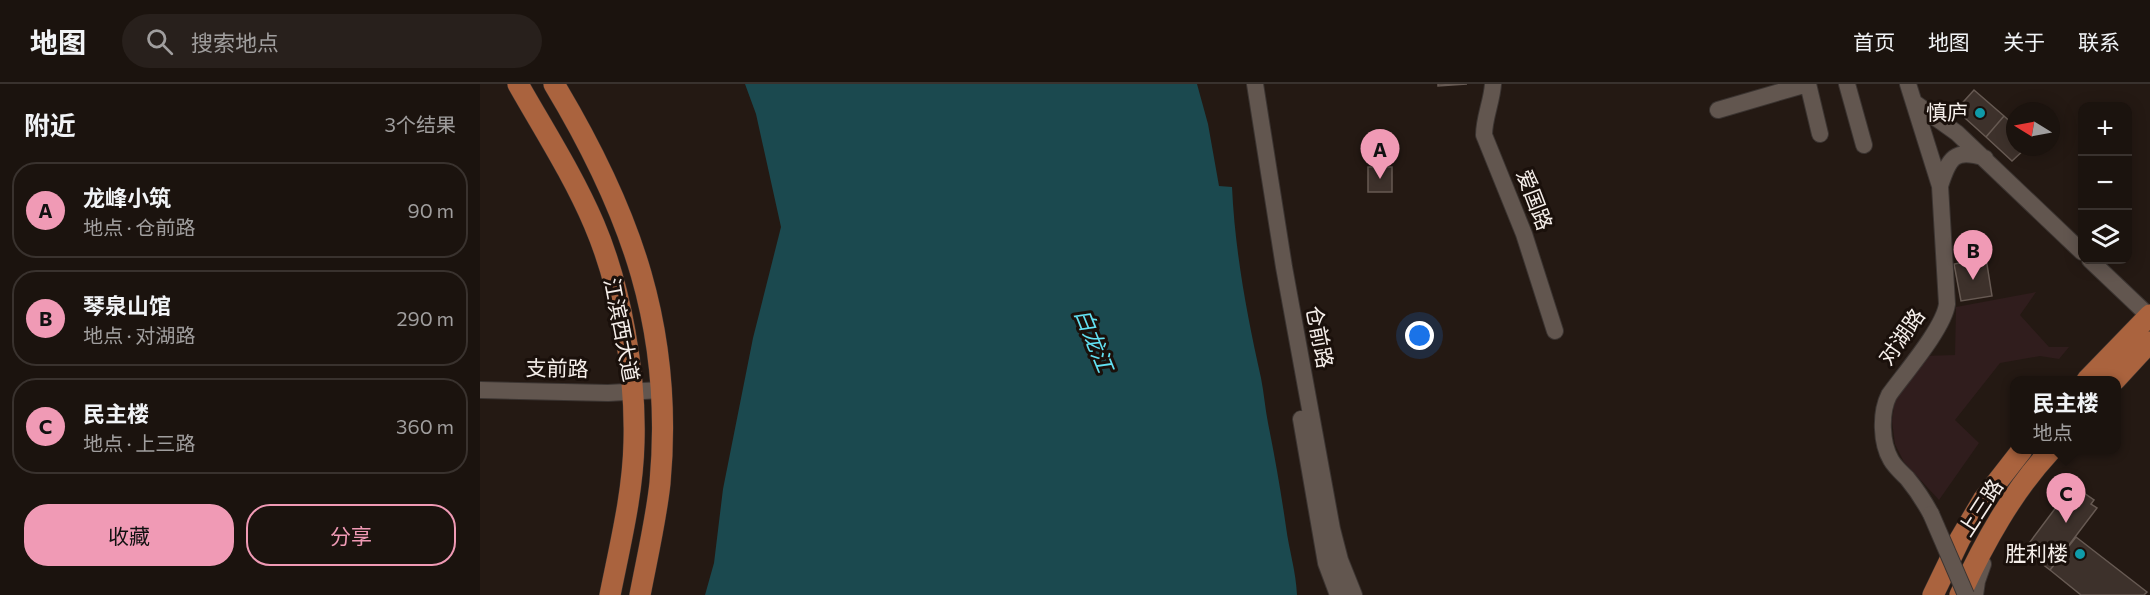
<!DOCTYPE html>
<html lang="zh">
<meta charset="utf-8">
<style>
body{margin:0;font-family:Commissioner,"Noto Sans SC",sans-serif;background:#28201c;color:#f1f3f6}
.controls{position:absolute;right:18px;top:18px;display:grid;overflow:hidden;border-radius:12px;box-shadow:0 3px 15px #0003}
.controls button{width:54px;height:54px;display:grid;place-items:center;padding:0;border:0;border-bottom:2px solid #39322e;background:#1b130e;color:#f1f3f6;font:30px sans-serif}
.compass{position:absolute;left:1526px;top:18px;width:54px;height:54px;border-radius:50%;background:#1b130e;box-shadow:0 3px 15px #0003;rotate:280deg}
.you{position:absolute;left:940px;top:252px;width:21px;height:21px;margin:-15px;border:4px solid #fff;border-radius:50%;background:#1a73e8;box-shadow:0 0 0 9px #1a73e833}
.badge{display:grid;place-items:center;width:39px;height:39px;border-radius:50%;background:#f09ab5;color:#111;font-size:20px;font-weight:700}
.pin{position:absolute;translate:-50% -50px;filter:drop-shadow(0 2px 3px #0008)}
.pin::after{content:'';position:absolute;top:32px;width:21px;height:18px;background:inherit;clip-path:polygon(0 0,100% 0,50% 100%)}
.popup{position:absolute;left:1530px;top:292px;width:111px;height:78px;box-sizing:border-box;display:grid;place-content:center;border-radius:12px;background:#1b130e;filter:drop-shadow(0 2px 4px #0005);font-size:20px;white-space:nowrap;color:#a09e9e}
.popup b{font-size:22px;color:#f1f3f6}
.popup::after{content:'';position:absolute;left:50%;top:100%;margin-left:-12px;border:12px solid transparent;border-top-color:#1b130e}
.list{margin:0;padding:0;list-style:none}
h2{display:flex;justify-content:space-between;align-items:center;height:78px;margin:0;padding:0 24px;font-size:26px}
h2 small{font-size:20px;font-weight:400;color:#a09e9e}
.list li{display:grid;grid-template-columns:39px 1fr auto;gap:18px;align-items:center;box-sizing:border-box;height:96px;margin:0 12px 12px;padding:0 12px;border:2px solid #39322e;border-radius:24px}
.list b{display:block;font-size:22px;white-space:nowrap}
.list p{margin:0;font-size:20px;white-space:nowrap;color:#a09e9e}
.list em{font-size:20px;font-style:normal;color:#a09e9e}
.actions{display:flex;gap:12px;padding:18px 24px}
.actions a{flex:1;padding:14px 0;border:2px solid #f09ab5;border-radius:24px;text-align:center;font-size:21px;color:#f09ab5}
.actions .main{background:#f09ab5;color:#111}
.icon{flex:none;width:33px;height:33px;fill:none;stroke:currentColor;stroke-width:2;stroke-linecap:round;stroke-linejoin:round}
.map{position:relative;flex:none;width:1670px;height:511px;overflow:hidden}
header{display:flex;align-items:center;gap:36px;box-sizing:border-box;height:84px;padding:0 30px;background:#1b130e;border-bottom:2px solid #39322e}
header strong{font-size:28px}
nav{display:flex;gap:33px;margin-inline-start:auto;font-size:21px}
.search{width:420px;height:54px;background:#28201c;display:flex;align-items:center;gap:15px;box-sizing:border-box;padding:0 21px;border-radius:33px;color:#a09e9e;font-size:22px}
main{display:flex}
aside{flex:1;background:#1b130e}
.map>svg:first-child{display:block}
</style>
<header>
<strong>地图</strong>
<div class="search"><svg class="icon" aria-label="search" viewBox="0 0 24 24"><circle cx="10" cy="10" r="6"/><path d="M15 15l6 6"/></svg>搜索地点</div>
<nav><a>首页</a><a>地图</a><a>关于</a><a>联系</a></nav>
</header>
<main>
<aside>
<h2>附近<small>3个结果</small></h2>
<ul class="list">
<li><span class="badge">A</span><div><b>龙峰小筑</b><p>地点 · 仓前路</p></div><em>90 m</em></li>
<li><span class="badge">B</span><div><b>琴泉山馆</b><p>地点 · 对湖路</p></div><em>290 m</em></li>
<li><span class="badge">C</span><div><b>民主楼</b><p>地点 · 上三路</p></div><em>360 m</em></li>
</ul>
<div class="actions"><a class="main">收藏</a><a>分享</a></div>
</aside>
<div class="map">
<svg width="1670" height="511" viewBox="0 0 1670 511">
<rect width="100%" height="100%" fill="#241913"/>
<path fill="#301d1d" d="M1556,208L1540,231L1569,263H1589L1579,275L1560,272L1520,279L1475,336L1499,359L1459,416L1424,378L1415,360L1412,337L1415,315L1443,272L1475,271L1476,223Z"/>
<path fill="#1b494f" d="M265,0H717L728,40L739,102L752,103C755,168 767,231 781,294C784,309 785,324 788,339C795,374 801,408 806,443C809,466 816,487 817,511H225L234,479L243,405L273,254L301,143L276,30Z"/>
<path fill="#3d312b" stroke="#675a53" stroke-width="1.5" d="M958,0H987L958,2Z
M1494,6L1524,32L1506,53L1476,26Z
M1524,32L1535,42V63H1547L1532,77L1506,53Z
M888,83H912V108H888Z
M1506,174L1512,212L1481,217L1474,180Z
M1589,406L1597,412L1601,407L1614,416L1611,420L1617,424L1570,486L1544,466Z
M1596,453L1667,508L1664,511H1601L1570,486Z"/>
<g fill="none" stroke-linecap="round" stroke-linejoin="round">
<defs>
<path id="minor" d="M775,0L804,183L852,445L860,476L874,511
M1013,0C1012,17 1004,34 1004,51L1044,150L1075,247
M1328,0L1340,50
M1367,0L1384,61
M1428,0L1460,102L1467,220C1464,244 1424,290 1409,311C1400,329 1401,359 1411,376C1415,383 1421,388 1427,394C1436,405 1444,417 1451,430
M1435,19L1477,49L1602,168
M1238,26L1327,0
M1460,102C1469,74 1474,64 1505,74
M1610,176L1670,233
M0,306L128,309L181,306
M821,335L846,479L858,511
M1495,511L1497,497L1503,480"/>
<path id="major" d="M38,0C64,46 93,91 114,140C141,203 156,290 154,358C153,409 140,461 130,511
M74,0C151,128 194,246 180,399C176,436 167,474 160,511
M1607,296L1670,231
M1635,296L1670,258
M1453,511L1480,455L1503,416L1542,366
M1480,511C1504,459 1532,408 1571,366"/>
</defs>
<use href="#minor" stroke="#3b3431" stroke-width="18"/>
<use href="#major" stroke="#3b3431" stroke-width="22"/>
<use href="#minor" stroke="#62564f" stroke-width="16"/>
<use href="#major" stroke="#aa633e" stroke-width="21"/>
<defs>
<path id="minor-bridge" d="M1451,430L1486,511"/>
</defs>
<use href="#minor-bridge" stroke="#3b3431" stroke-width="18" stroke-linecap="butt"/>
<use href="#minor-bridge" stroke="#62564f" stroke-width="16"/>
</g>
<g fill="#0f9aa8" stroke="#1a100b" stroke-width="2">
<circle cx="1500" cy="29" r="6"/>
<circle cx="1600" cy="470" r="6"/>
</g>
<g text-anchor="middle" stroke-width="6" stroke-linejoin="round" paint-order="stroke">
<g font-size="21" fill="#f6efeb" stroke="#1a100b" text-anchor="end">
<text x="1488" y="36">慎庐</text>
<text x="1588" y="477">胜利楼</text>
</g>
<g font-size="21" fill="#f6efeb" stroke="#1a100b">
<text transform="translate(1054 116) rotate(69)" y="7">爱国路</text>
<text transform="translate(141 246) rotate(79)" y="7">江滨西大道</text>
<text transform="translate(839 253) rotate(79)" y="7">仓前路</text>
<text transform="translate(1422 253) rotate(-55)" y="7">对湖路</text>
<text transform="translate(77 285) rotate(1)" y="7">支前路</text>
<text transform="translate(1501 424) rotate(-57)" y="7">上三路</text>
</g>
<g font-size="22" font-style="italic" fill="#63e2f3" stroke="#1a100b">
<text transform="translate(614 256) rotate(68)" y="8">白龙江</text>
</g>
</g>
</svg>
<div class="controls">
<button>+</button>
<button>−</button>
<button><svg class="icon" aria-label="layers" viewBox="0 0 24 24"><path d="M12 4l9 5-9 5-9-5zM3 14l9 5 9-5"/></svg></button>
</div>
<svg class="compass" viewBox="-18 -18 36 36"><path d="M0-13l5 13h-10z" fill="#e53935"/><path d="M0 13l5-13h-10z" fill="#a09e9e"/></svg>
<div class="you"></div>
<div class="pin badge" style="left:900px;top:95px">A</div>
<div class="pin badge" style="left:1493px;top:196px">B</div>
<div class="pin badge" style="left:1586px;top:439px">C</div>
<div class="popup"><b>民主楼</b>地点</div>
</div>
</main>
